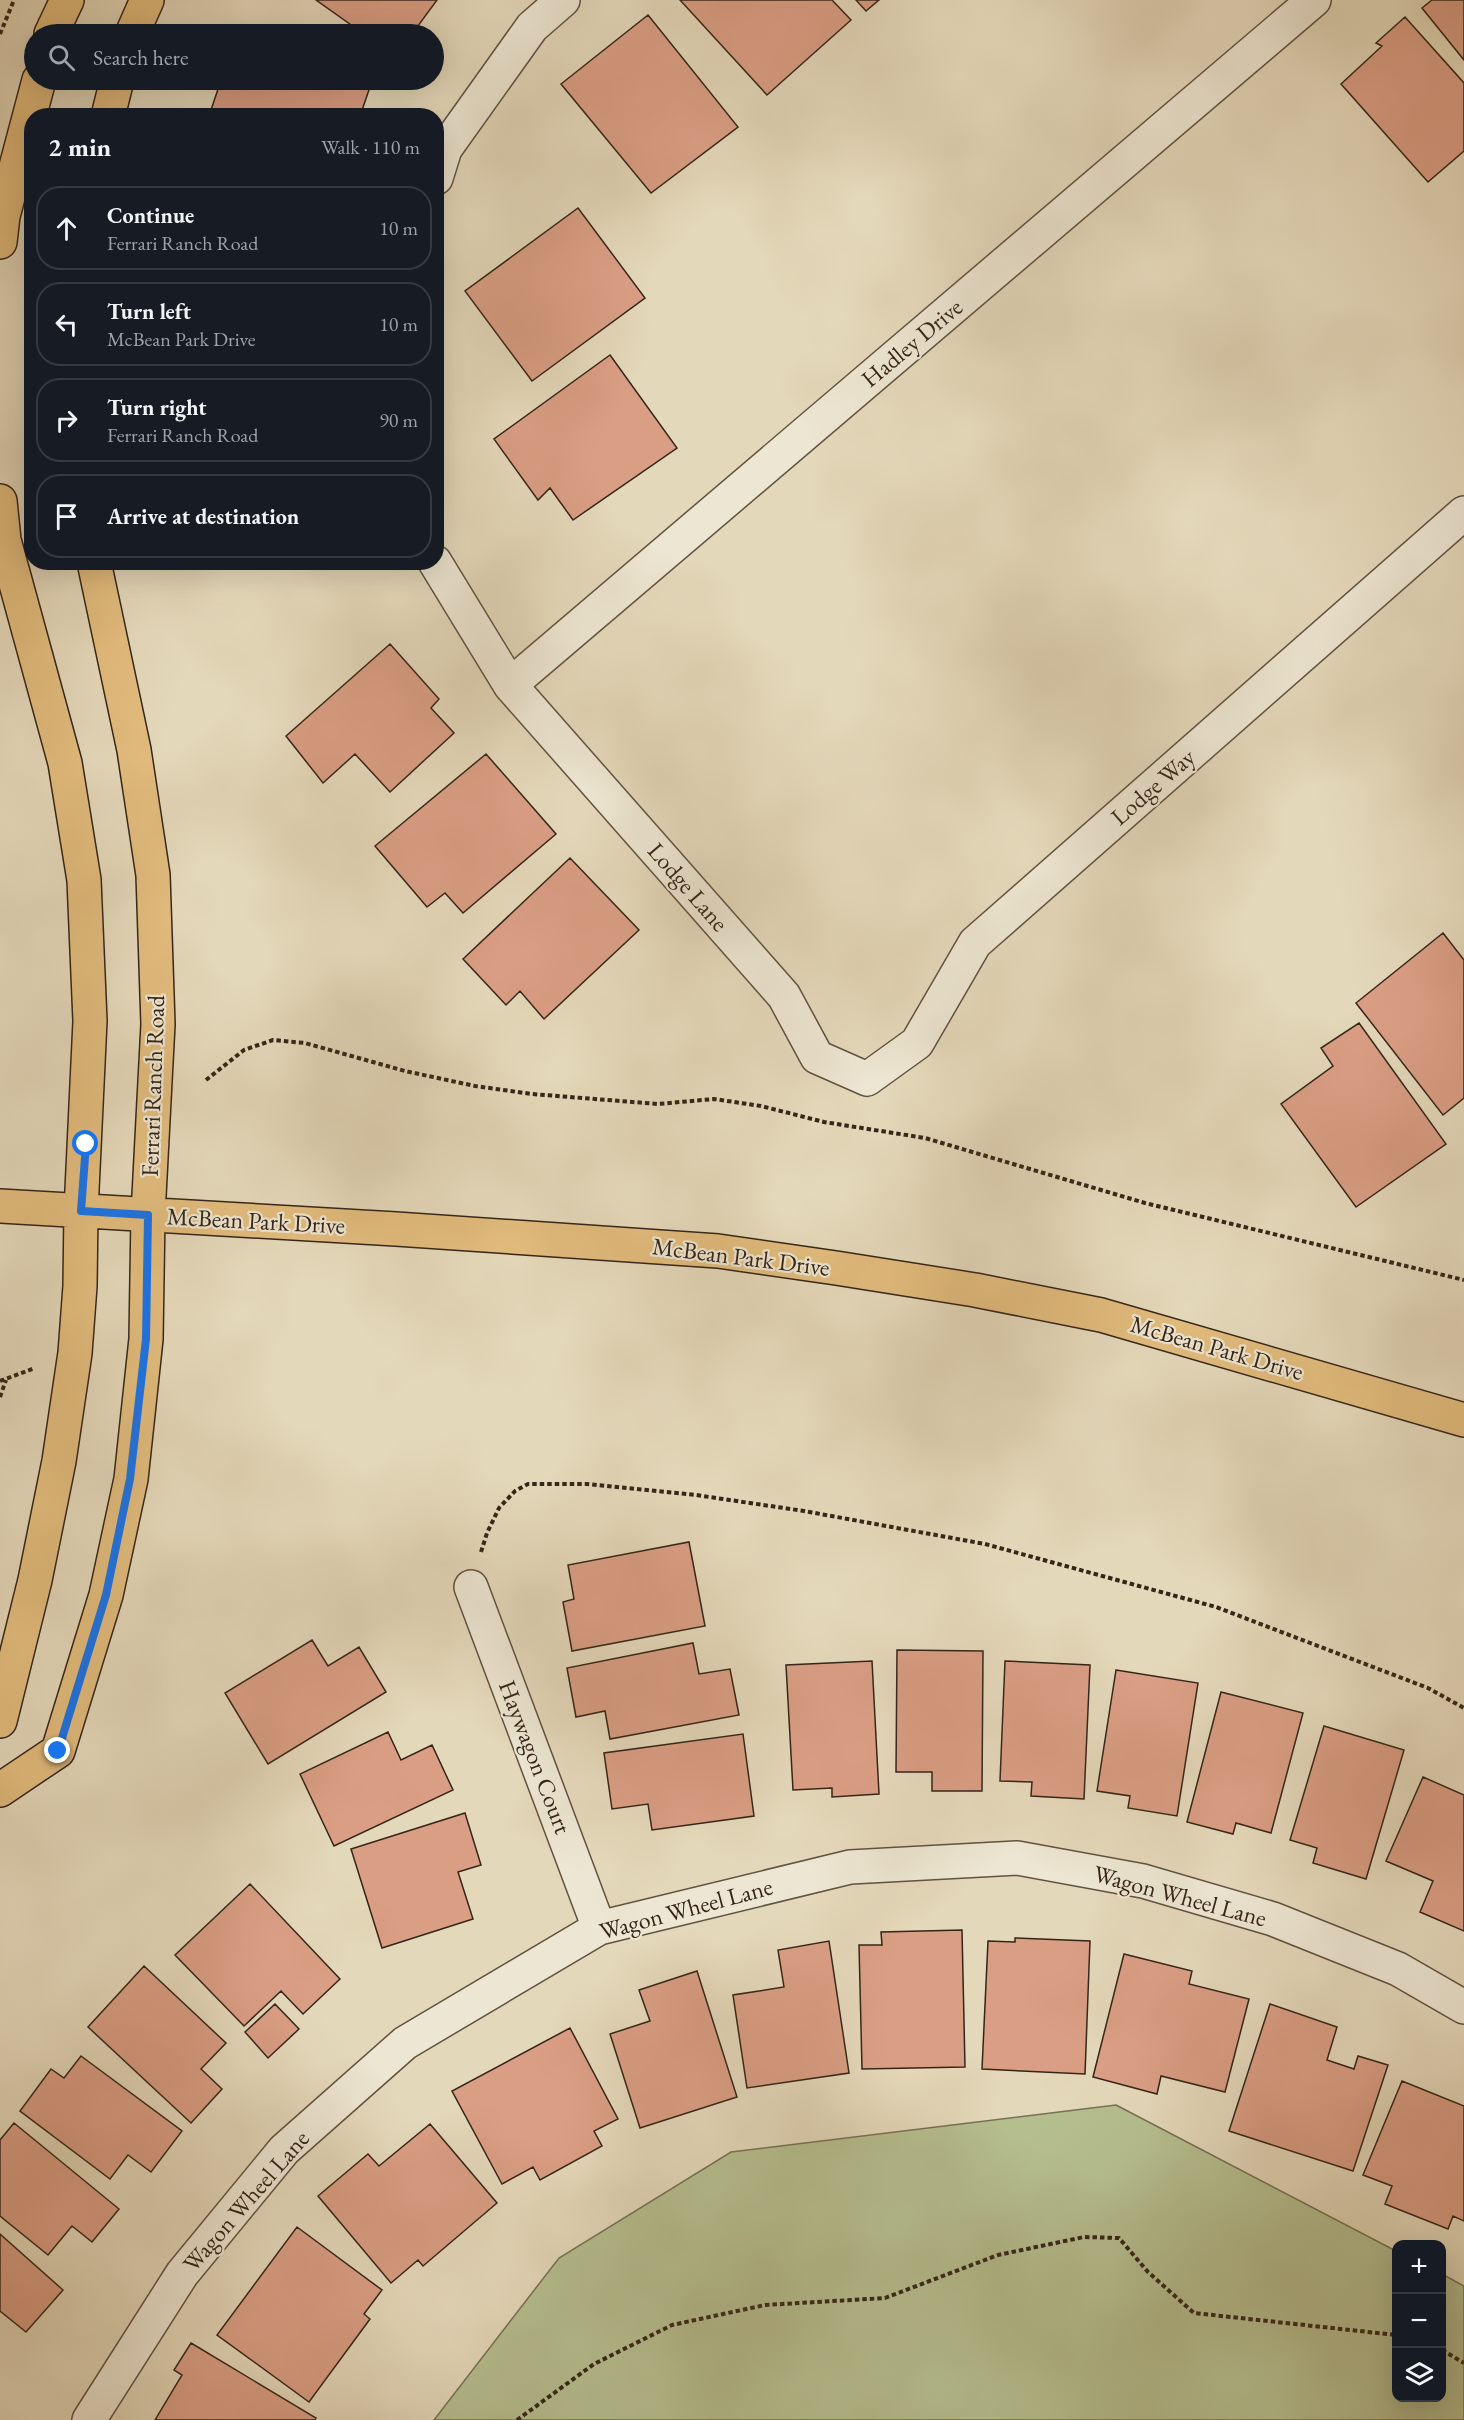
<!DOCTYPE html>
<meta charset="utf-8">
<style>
body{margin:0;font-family:"EB Garamond",serif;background:#20242c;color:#f1f3f6}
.controls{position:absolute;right:18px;bottom:18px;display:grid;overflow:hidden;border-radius:12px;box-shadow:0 6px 24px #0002}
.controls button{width:54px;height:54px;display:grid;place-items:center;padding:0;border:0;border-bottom:2px solid #363941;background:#171b24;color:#f1f3f6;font:30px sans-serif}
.stop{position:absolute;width:18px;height:18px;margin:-14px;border:4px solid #1a73e8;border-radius:50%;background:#fff}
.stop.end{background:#1a73e8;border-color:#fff;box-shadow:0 2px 6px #0008}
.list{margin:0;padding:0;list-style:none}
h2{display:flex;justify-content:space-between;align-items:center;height:78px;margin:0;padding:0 24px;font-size:26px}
h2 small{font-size:20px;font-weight:400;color:#9ea1a6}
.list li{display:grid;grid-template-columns:39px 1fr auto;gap:18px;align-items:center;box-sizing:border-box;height:84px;margin:0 12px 12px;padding:0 12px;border:2px solid #363941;border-radius:24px}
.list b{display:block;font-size:22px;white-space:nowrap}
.list p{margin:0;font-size:20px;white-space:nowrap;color:#9ea1a6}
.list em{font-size:20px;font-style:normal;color:#9ea1a6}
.icon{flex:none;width:33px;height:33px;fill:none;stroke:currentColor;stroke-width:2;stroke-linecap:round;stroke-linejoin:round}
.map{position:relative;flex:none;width:1464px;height:2420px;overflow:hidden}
.search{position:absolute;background:#171b24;box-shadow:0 6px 24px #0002;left:24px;top:24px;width:420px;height:66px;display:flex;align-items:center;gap:15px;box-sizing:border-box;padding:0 21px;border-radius:33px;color:#9ea1a6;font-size:22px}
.panel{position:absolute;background:#171b24;box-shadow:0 6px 24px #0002;left:24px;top:108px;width:420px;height:462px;border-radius:24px}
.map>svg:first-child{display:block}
</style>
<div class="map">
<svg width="1464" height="2420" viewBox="0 0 1464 2420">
<rect width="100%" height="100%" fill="#e4d8ba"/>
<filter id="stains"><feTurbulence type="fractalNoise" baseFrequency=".00333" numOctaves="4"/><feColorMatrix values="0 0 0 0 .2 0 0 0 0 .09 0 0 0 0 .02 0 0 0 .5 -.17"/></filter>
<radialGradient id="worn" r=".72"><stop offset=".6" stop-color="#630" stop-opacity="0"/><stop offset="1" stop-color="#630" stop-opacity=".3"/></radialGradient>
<path fill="#b5be8f" stroke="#757254" stroke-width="1.5" d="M1116,2105L1396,2251V2398H1442V2274L1464,2286V2420H434L559,2258L731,2152Z"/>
<path fill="#da9e84" stroke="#352519" stroke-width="1.5" d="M316,0H437L412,34H364Z
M680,0H832L851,20L767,95Z
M856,0H879L866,11Z
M1432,0H1464V60L1422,8Z
M648,15L738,127L651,193L561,84Z
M1405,17L1464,83V151L1428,182L1341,84L1382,46L1376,43Z
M221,80H348L370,87L360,116H209Z
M578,208L645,298L532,381L465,291Z
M610,355L677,448L573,520L550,488L538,500L494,439Z
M390,644L439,699L431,708L454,733L390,792L355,754L323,783L286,736Z
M486,754L556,834L463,913L445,893L427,907L375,846Z
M570,858L639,930L544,1019L520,991L506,1005L463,959Z
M1443,933L1464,960V1098L1443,1115L1356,1003Z
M1359,1023L1446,1144L1356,1207L1281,1104L1333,1066L1321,1048Z
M689,1542L705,1626L572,1651L563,1602L574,1599L568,1565Z
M312,1640L328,1666L359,1647L386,1692L268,1764L225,1693Z
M693,1643L699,1674L730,1669L739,1715L610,1739L605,1711L576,1717L567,1668Z
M897,1650L983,1651L982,1791H932V1772H896Z
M872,1661L879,1794L832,1797V1788L793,1790L786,1665Z
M1005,1661L1090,1665L1084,1799L1031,1796L1032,1782L1000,1781Z
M1116,1670L1198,1683L1177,1816L1128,1808L1130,1796L1097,1791Z
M1221,1692L1303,1713L1271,1833L1236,1823L1233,1834L1187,1822Z
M1324,1726L1404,1750L1366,1879L1313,1863L1317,1848L1290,1840Z
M388,1732L401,1760L432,1745L453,1790L334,1846L300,1774Z
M743,1734L754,1816L652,1830L648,1804L612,1809L604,1753Z
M1423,1777L1464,1795V1931L1420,1912L1433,1881L1386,1861Z
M465,1813L481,1865L458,1872L473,1919L382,1948L351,1849Z
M250,1884L340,1979L303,2014L281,1991L244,2026L175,1955Z
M962,1930L965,2067L862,2069L859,1945H882L881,1932Z
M1015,1938L1090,1941L1085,2074L982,2069L988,1941L1015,1942Z
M829,1941L849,2073L747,2088L733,1995L784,1987L778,1950Z
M1124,1954L1192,1971L1189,1984L1249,1999L1225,2092L1161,2076L1157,2094L1093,2077Z
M144,1966L226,2043L201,2069L222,2089L191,2123L88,2027Z
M697,1971L737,2097L640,2128L610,2034L650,2021L639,1990Z
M275,2004L299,2029L268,2058L245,2032Z
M1270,2004L1337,2027L1327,2060L1354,2069L1358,2056L1388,2065L1353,2171L1229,2131Z
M570,2028L618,2119L594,2131L602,2146L540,2180L533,2167L502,2184L452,2091Z
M81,2056L182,2131L151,2172L128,2155L110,2179L20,2111L51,2069L64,2078Z
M1402,2081L1464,2106V2221L1453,2216L1448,2229L1385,2204L1392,2186L1363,2175Z
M14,2123L119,2209L92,2242L72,2226L48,2255L0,2216V2140Z
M430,2124L497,2203L423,2266L418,2260L391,2283L318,2196L368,2154L379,2166Z
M297,2227L382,2290L364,2314L370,2319L309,2402L217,2335Z
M0,2234L63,2290L26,2332L0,2311Z
M191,2343L316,2418L315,2420H155L182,2375L174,2370Z"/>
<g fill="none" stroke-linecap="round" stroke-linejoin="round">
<defs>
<path id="minor" d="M436,178L445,149L532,27L563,0
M435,562L510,685L784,996L817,1057L867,1079L917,1043L975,943L1464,513
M510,685L1314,0
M471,1587L599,1928
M89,2420L182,2274L284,2150L405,2043L599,1928L850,1867L1017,1858L1143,1881L1273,1919L1398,1969L1464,2007"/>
<path id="major" d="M51,34L67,0
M132,34L147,0
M108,116L117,80
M0,242L3,216L39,80
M0,501L4,540L65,763L84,880L90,1021L81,1211L80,1286L75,1353L59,1461L35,1580L0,1721
M0,1206L396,1229L718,1251L836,1268L975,1290L1101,1315L1464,1420
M0,1790L58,1751L106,1595L131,1479L146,1339L148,1215L158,1024L153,875L134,750L94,562"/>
</defs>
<use href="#minor" stroke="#615241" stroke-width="36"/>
<use href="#major" stroke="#352519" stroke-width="36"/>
<path stroke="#352519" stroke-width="4" stroke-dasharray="4.5 3" stroke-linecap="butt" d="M0,34L14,0
M206,1080L244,1050L273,1040L305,1043L405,1071L475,1086L532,1094L658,1104L714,1099L761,1106L824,1122L925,1138L1145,1203L1464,1280
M0,1381L35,1368
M0,1397L6,1380
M481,1552L487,1533L499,1508L515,1491L528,1484H587L696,1495L804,1511L985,1544L1216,1607L1428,1688L1464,1708
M1442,2350L1464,2363
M517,2420L594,2364L672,2325L765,2305L885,2298L998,2255L1084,2237L1119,2238L1148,2272L1194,2313L1396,2335"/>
<use href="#minor" stroke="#ede6d2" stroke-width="33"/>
<use href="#major" stroke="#e2bc7d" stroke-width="33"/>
</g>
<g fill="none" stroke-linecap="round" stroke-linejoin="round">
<path stroke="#1a73e8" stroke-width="8" d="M58,1751L106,1595L130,1479L146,1339L148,1215L81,1211L86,1144"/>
</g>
<g text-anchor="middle" stroke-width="4.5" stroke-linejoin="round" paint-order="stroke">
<g font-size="24" fill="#352519" stroke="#ede6d2">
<text transform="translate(912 343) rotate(-40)" y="8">Hadley Drive</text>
<text transform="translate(1153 787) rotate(-41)" y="8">Lodge Way</text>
<text transform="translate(688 887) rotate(49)" y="8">Lodge Lane</text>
<text transform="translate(153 1086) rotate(-88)" y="8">Ferrari Ranch Road</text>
<text transform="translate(256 1221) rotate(3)" y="8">McBean Park Drive</text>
<text transform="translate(741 1257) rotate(7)" y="8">McBean Park Drive</text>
<text transform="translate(1217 1348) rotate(16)" y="8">McBean Park Drive</text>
<text transform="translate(535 1757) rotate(69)" y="8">Haywagon Court</text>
<text transform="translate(1180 1896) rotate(15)" y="8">Wagon Wheel Lane</text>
<text transform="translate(686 1909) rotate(-15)" y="8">Wagon Wheel Lane</text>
<text transform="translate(246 2201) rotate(-49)" y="8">Wagon Wheel Lane</text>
</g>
</g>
<rect width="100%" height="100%" filter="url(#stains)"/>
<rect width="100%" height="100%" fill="url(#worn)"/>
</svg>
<div class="controls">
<button>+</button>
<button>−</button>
<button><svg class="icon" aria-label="layers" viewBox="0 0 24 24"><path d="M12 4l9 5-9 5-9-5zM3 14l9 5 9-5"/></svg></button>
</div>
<div class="stop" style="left:86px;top:1144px"></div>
<div class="stop end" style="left:58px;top:1751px"></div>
<div class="search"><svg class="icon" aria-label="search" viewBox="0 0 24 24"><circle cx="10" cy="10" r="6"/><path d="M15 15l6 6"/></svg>Search here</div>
<section class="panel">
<h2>2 min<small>Walk · 110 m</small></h2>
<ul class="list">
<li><svg class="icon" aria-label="ahead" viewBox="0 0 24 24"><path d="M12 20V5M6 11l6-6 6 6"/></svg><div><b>Continue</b><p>Ferrari Ranch Road</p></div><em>10 m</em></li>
<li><svg class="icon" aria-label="left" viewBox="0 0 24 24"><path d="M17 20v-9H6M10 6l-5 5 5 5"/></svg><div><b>Turn left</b><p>McBean Park Drive</p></div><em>10 m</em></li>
<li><svg class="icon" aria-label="right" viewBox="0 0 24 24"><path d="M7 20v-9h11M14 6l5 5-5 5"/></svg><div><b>Turn right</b><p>Ferrari Ranch Road</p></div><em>90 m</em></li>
<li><svg class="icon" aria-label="arrive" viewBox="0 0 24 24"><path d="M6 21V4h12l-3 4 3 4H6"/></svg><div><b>Arrive at destination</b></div></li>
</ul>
</section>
</div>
